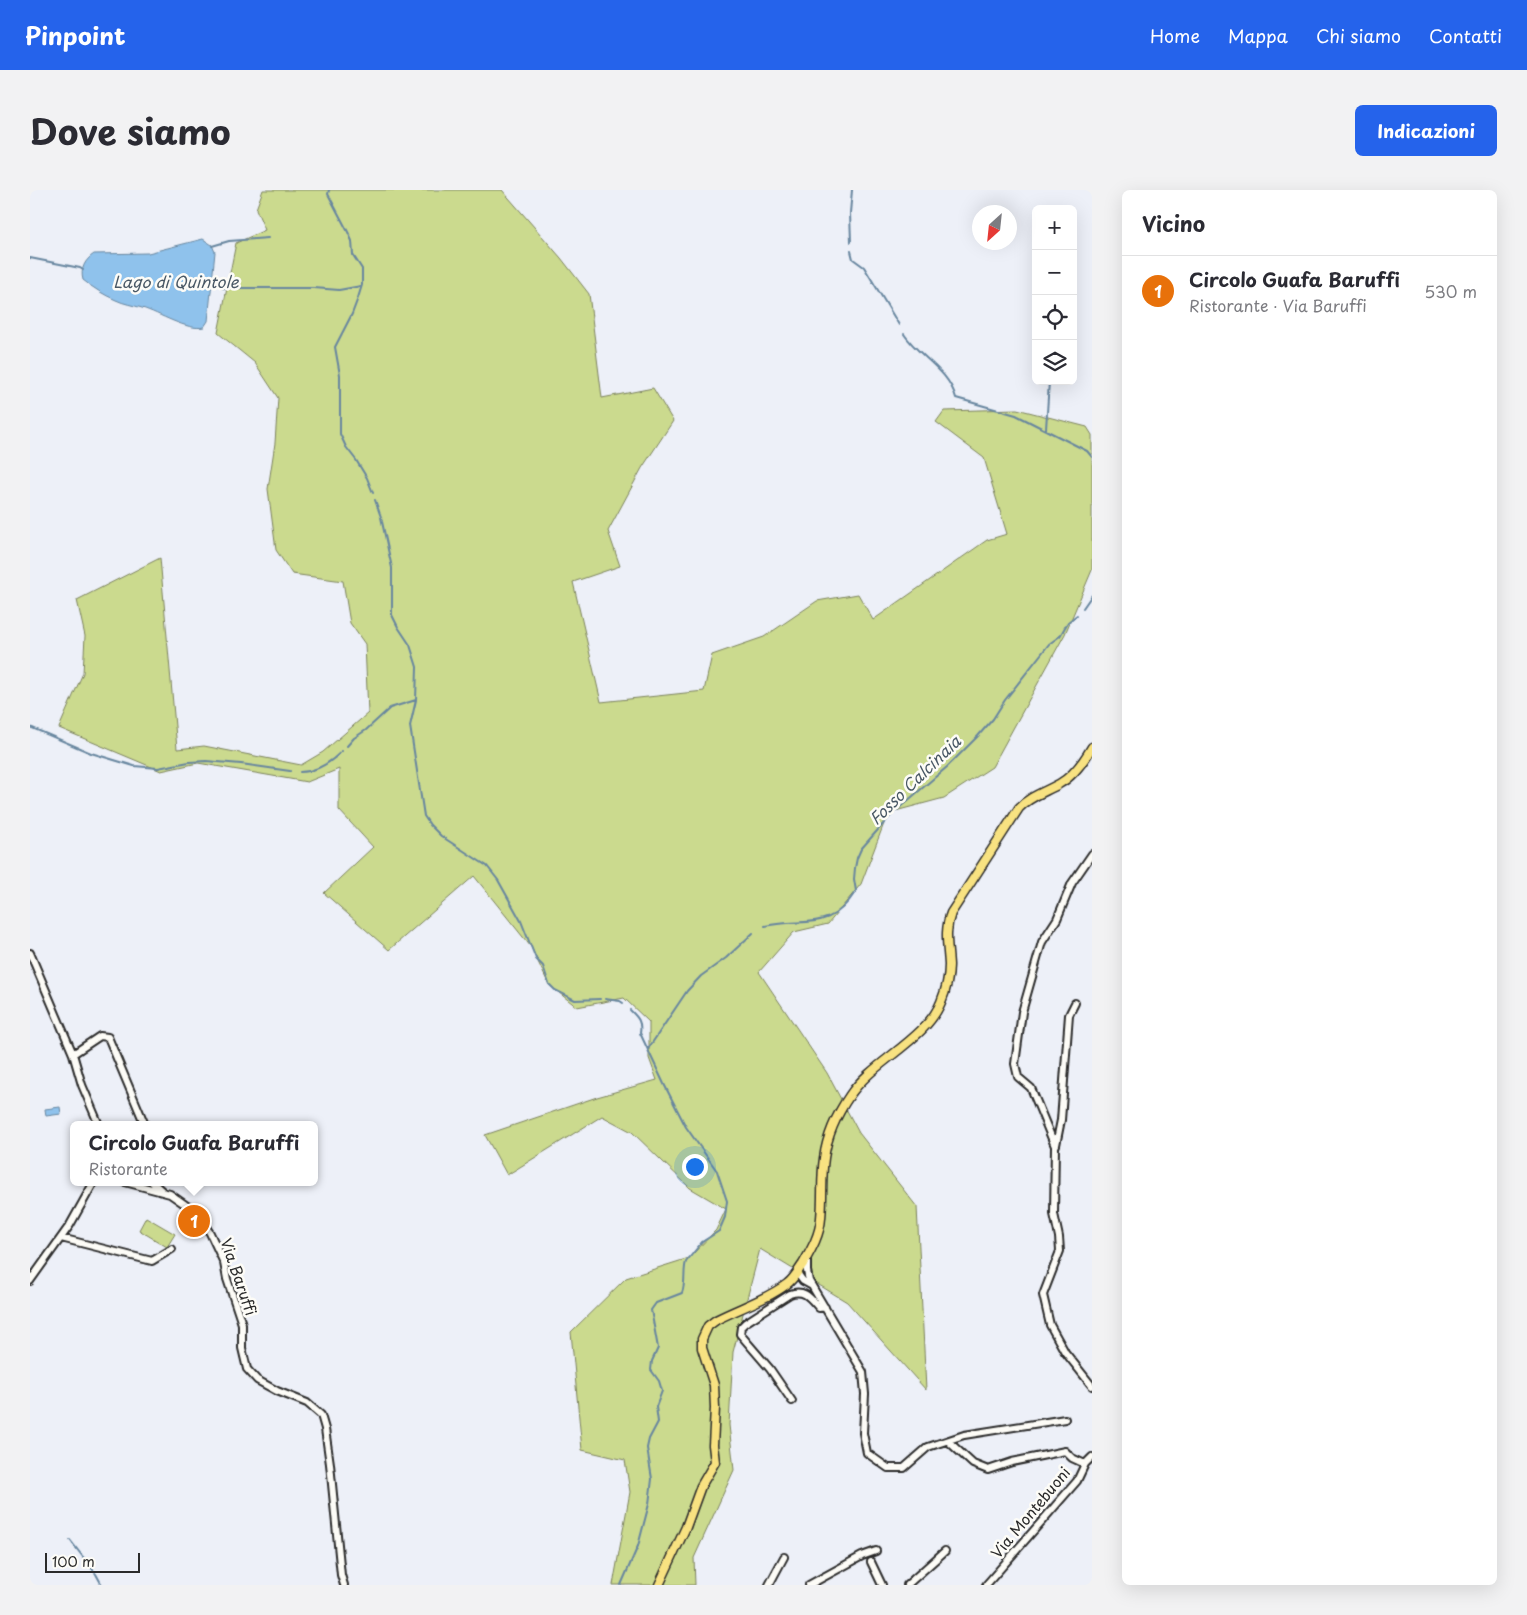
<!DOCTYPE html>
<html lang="it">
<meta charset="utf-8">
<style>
body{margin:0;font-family:"Playpen Sans",sans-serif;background:#f2f2f3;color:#2b2b33}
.controls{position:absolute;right:15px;top:15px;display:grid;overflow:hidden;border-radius:8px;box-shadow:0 5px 20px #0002}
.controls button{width:45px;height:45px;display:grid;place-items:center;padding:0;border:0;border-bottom:1px solid #e1e1e2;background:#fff;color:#2b2b33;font:25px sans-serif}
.compass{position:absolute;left:942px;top:15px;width:45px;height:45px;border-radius:50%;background:#fff;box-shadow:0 5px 20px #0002;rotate:207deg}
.scale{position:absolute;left:15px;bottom:12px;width:95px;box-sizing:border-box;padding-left:5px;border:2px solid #2b2b2b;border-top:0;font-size:14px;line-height:18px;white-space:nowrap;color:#2b2b2b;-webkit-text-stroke:4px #fdfcf7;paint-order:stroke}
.you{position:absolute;left:664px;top:976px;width:18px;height:18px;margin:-12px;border:4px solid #fff;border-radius:50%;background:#1a73e8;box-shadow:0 0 0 8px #1a73e833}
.badge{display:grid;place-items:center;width:32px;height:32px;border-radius:50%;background:#2563eb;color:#fff;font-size:16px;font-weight:700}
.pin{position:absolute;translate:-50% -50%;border:2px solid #fff;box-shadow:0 1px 5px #0006}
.popup{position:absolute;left:40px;top:931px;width:248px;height:65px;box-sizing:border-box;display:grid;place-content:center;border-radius:8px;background:#fff;filter:drop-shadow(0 1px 4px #0005);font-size:16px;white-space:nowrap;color:#7c7c81}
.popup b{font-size:19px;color:#2b2b33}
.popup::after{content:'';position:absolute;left:50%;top:100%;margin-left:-10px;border:10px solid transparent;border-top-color:#fff}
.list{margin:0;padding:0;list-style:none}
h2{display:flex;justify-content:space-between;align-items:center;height:65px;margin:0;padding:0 20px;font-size:21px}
h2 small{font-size:16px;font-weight:400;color:#7c7c81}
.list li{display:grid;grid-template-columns:32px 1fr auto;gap:15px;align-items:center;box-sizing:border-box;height:70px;padding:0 20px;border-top:1px solid #e1e1e2}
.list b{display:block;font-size:19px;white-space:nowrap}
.list p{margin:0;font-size:16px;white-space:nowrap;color:#7c7c81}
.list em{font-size:16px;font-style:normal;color:#7c7c81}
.icon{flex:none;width:28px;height:28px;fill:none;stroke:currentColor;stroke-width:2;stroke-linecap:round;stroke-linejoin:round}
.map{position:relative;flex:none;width:1062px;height:1395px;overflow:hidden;border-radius:8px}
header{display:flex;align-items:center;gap:30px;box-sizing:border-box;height:70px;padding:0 25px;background:#2563eb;color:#fff}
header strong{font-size:24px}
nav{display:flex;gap:28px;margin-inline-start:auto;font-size:18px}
.intro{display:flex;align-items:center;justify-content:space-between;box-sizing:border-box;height:120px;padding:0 30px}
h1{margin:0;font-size:35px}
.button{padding:12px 22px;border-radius:8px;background:#2563eb;color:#fff;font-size:18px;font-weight:700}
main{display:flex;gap:30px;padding:0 30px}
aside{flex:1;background:#fff;border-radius:8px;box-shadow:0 5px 20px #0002}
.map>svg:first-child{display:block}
</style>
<header>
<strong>Pinpoint</strong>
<nav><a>Home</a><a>Mappa</a><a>Chi siamo</a><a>Contatti</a></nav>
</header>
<div class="intro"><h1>Dove siamo</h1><a class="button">Indicazioni</a></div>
<main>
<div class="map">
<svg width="1062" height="1395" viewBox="0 0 1062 1395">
<rect width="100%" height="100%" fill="#edf0f8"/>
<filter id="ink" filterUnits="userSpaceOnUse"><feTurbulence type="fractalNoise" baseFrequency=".02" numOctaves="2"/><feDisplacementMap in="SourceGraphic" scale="10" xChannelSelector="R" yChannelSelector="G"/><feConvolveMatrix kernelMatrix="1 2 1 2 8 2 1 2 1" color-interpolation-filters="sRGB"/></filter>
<g filter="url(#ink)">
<path fill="#cbda8e" stroke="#7b825c" d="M233,0H472L531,68L559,104L572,208L623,198L643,231L612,278L578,341L590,376L543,392L571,512L674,501L682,465L734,447L787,411L828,404L843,430L957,350L977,344L954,268L906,232L914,221L987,219L1057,237L1062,245V380L1035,444L962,577L914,608L858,623L831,694L798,734L764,742L729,782L797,883L829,943L887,1017L896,1200L817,1112L730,1059L703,1162L699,1235L704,1280L664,1368L665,1395H583L600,1302L595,1270L552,1260L541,1142L596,1088L659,1068L686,1040L696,1019L660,998L602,942L572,926L477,985L455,945L567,907L627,890L619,868V832L594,808L547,817L519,795L501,757L444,686L359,760L294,703L343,657L309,620V579L277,592L168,573L131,581L29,538L53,483L55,446L47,410L130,368L147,559L174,556L271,575L293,562L338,523L335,454L320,433L313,391L262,384L246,360L238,299L245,253L248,208L225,173L188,143L206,53L235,40L226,19Z
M116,1027L145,1044L137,1057L109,1040Z"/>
<path fill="#8fc2ec" stroke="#67869f" d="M173,49L182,55L185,62L178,131L174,137C157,141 129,123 112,118C103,115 94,114 86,110C74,105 63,98 53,90C50,79 55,70 64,64L118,63Z
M30,917L31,924L16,926L15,919Z"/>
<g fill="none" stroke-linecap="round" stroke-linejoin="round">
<path stroke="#67869f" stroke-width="2" d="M299,0L298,4L318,42L322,51L323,65L332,79V95L328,108L322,124L305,157L310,185V244L316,257L326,270L337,288L343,303
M821,52L820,23L822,0
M182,56L199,51L238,48
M821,61L823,69L834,77L869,135
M0,68L50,78L53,80
M192,98H284L309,100L331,96
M874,144C889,167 918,179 926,208L986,225L1057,261L1062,267
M1016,239L1019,191
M345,310L351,327L362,378V425L368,437L380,455L387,477L386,510L380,536L394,626L400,635L411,646L457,676L468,690L491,731L506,769L513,776L519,794L525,800L545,810L570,809
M1053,418L1062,405
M0,537L61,563L104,576L128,578L159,572L176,571L211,574L260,581
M317,556L324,548L336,540L360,518L386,510
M270,582C286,582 301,572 312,561
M735,736C777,727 799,743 826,701L824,689L825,678L827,668L831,659L862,624L917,577L948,546L963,529L975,510L1019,454L1030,446L1038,432L1047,425
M575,809L590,811L593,813
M618,859L657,801L671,786L696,768L723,743
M40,1350L66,1384L72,1395
M591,1395L608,1356L619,1314L622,1289L617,1258L619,1249L628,1232L626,1217L632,1201L629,1191L621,1180L622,1171L628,1158L621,1120L626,1113L652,1103C656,1092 653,1080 656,1072L672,1052L689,1041L695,1027L697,1011L687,981L656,937L634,894L610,843C612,831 607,827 600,820"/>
<defs>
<path id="minor" d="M1062,664L1042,693L1027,729L1012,752L992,822L985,874L988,887L1001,898L1025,956L1024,1024L1029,1047L1030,1061L1013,1105L1020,1135L1035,1162L1062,1196
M0,763L43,864L52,895L69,935
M43,864L70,846L78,847L115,935
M1026,955L1031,930L1039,825L1045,813
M95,992L140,1004L163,1020L171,1030L180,1043L194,1073L197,1089L212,1134V1158L217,1179L227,1190L247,1201L277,1213L291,1225L295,1239L300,1274L311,1385L314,1395
M122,992L132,1001
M31,1048L122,1071L142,1059
M777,1068V1081L779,1091L833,1182L835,1204L833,1243L837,1263L858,1278H874L898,1257L934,1245L1035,1229
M767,1083L773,1091L782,1096
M0,1091L40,1035L64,992
M762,1211L740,1179L710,1144L711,1137L715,1133L760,1104C775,1099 780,1108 789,1118L795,1117
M918,1251L943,1274L958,1280L982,1272L1035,1261L1042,1268L1055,1274
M841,1372L852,1395
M739,1395L754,1367
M779,1395L832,1366L846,1361
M877,1395L915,1361
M956,1395L1047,1291L1055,1274L1062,1267"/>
<path id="major" d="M629,1395L656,1337L671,1296L685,1272L683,1255L685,1218L684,1195L672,1158V1149L678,1136L686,1130C709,1118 736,1110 757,1094C764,1089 768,1081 773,1074C781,1060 790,1045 791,1028C793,1008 791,988 794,968C797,946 807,924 820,905C843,871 896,850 911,812C916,800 919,787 919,775C918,756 914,741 921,723L989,618C1000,606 1015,602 1029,594C1044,586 1054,571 1062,557"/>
</defs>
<use href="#minor" stroke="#2b2b2b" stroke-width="10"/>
<use href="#major" stroke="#2b2b2b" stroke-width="11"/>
<use href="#minor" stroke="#fdfcf7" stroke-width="6"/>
<use href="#major" stroke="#f8e281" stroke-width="8"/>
</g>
</g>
<g text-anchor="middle" stroke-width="5" stroke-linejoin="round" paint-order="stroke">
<g font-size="15" fill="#2b2b2b" stroke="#fdfcf7">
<text transform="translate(208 1087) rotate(71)" y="5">Via Baruffi</text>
<text transform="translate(1001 1323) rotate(-50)" y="5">Via Montebuoni</text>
</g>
<g font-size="16" font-style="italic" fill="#495865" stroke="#fdfcf7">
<text x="146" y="98">Lago di Quintole</text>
<text transform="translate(885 590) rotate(-44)" y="6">Fosso Calcinaia</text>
</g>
</g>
</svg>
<div class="controls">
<button>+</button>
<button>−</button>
<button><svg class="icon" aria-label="locate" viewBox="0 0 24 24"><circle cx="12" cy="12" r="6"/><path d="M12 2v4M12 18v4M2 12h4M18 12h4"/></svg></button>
<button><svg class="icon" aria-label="layers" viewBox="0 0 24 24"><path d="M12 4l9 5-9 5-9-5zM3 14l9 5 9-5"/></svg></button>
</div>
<svg class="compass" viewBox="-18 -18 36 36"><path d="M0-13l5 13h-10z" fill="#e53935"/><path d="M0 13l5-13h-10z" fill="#7c7c81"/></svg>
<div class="scale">100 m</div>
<div class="you"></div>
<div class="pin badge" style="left:164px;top:1031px;background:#e8710a">1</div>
<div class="popup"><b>Circolo Guafa Baruffi</b>Ristorante</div>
</div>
<aside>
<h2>Vicino<small></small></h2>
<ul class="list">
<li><span class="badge" style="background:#e8710a">1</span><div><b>Circolo Guafa Baruffi</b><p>Ristorante · Via Baruffi</p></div><em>530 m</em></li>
</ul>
</aside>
</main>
